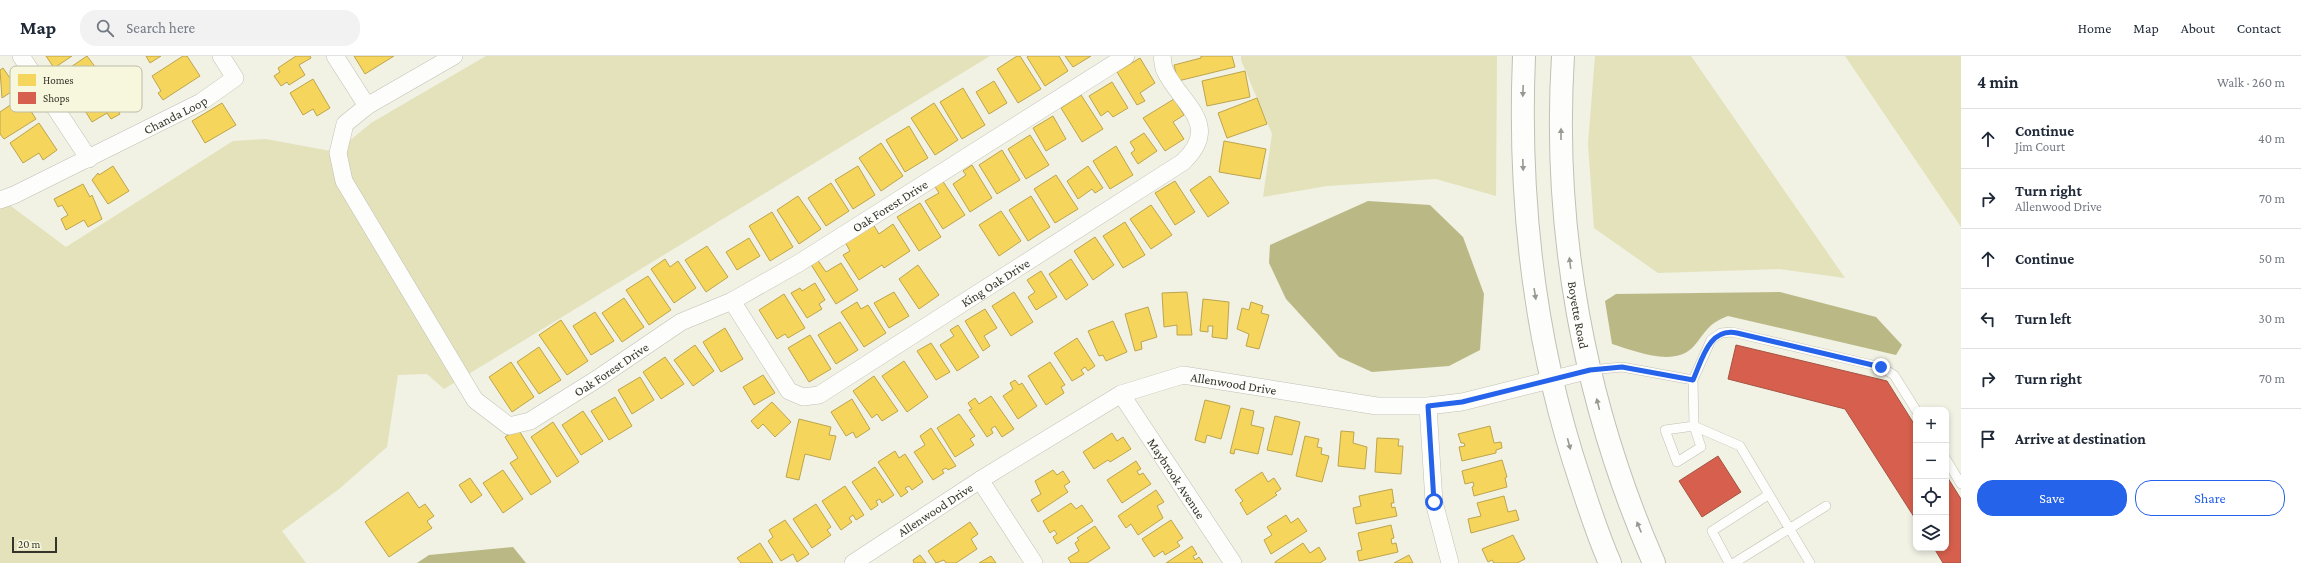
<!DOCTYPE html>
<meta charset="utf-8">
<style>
body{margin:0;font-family:"Crimson Pro",serif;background:#f2f2f3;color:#1f2937}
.controls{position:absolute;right:12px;bottom:12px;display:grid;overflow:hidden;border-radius:8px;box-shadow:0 2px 6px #0003}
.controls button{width:36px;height:36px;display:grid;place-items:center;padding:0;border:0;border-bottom:1px solid #e0e1e3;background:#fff;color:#1f2937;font:20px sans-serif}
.scale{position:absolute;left:12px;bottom:10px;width:45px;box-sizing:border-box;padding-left:4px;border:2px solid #34342a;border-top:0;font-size:11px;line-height:14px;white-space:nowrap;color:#34342a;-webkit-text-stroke:3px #f7f7de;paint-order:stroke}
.stop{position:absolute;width:12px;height:12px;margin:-9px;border:3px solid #2563eb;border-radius:50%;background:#fff}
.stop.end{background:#2563eb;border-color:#fff;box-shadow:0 1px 4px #0008}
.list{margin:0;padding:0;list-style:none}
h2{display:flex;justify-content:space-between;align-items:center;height:52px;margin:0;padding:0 16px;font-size:17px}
h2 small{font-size:13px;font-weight:400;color:#747a83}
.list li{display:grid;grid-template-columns:26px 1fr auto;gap:12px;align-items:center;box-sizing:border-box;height:60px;padding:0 16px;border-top:1px solid #e0e1e3}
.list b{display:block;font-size:15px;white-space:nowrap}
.list p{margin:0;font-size:13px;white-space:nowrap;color:#747a83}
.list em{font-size:13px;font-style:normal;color:#747a83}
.actions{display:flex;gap:8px;padding:12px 16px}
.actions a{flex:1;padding:9px 0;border:1px solid #2563eb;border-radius:16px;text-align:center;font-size:14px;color:#2563eb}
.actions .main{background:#2563eb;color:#fff}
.icon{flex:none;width:22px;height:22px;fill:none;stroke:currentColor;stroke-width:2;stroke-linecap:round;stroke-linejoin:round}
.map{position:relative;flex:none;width:1961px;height:507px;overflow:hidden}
header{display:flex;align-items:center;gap:24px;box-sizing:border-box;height:56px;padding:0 20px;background:#fff;border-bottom:1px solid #e0e1e3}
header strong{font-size:19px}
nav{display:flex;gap:22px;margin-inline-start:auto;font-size:14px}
.search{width:280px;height:36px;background:#f2f2f3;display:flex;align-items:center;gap:10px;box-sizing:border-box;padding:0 14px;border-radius:16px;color:#747a83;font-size:15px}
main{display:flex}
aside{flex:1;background:#fff}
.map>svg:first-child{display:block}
</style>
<header>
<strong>Map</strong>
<div class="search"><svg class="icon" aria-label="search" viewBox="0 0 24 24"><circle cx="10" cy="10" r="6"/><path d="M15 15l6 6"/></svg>Search here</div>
<nav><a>Home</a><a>Map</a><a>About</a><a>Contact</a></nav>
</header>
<main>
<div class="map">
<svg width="1961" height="507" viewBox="0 0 1961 507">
<rect width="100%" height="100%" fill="#f1f1e4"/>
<path fill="#e3e2bb" d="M486,0H990L444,333L427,318L398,319L387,391L339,433L282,475L306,507H0V142L66,191L233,85L266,83L336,96L371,67Z
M1241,0H1497L1496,140L1436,123L1327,130L1263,141L1272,78L1241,4Z
M1595,0H1691L1845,222L1779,213L1658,217L1594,172L1588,88Z
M1845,0H1961V171Z"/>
<path fill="#bab985" d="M1368,145L1430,149L1463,181L1484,238L1480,294L1449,310L1372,316L1339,301L1286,243L1269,207L1270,189Z
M1780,236L1876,261L1902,289L1896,299L1728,260C1707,268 1707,275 1694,290C1675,312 1635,295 1612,288L1605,245L1616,238Z
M513,491L526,507H417L429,499Z"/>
<path fill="#f6d55c" stroke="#bca54d" d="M46,0H72L54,12Z
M87,0L102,20L72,40L59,19Z
M146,0H161L150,7Z
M183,0H187L200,20L163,44L158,37L161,35L152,20Z
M296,0H310L311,2L299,9L305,19L289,29L287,26L281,30L274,20L280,16L278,12Z
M354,0H394L365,18Z
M1017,0H1020L1041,33L1018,47L997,13Z
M1028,0H1059L1068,15L1045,30L1027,1Z
M1065,0H1091L1073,11Z
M1201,0H1232L1235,11L1178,25L1174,9L1201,2Z
M1140,2L1155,27L1140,37L1145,45L1137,49L1117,16Z
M3,12L17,32L2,42L0,14Z
M1245,15L1250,41L1207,50L1202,25Z
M313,23L330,52L317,60L313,53L303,59L290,37Z
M104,25L120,49L116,51L120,58L111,63L107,57L92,66L79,45L98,33L96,30Z
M994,25L1007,47L989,58L976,36Z
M1112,26L1128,52L1113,61L1108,55L1101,60L1089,40Z
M963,32L985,69L962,83L940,46Z
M1081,39L1103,73L1082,86L1061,52Z
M22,41L36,63L4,83L0,78V56Z
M1257,42L1267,68L1227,82L1218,57Z
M1174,43L1184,59L1173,66L1184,83L1165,95L1143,62Z
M222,47L236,69L205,87L192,65Z
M934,47L958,84L935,99L911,62Z
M1053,60L1066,83L1046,95L1033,72Z
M39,67L57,94L43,104L39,97L23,107L10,87Z
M909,70L928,102L905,116L886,84Z
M1144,77L1157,95L1138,108L1131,97L1135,94L1130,86Z
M1030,79L1049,109L1026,123L1008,93Z
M1224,85L1266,93L1260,123L1219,116Z
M881,87L903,120L881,135L859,102Z
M1116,90L1133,119L1110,133L1093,105Z
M1002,94L1020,124L997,138L979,109Z
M972,109L992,142L970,156L953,128L966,119L963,115Z
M113,110L129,135L108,148L92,124L98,117L99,119Z
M858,110L875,139L853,153L835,124Z
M1088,110L1103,132L1095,137L1092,133L1078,143L1067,125Z
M1056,119L1078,153L1055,167L1034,133Z
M1210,120L1229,147L1208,161L1190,134Z
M942,124L965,159L943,173L925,145L939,137L934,129Z
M1175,125L1195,156L1175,169L1155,137Z
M831,127L849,155L826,170L808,142Z
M83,128L90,141L92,139L102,163L88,171L84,164L66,174L61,163L68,159L62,149L58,151L54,143Z
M798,140L821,173L799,188L777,154Z
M1031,140L1050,171L1028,185L1009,154Z
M920,147L941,181L919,195L897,161Z
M1151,149L1172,179L1151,193L1130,163Z
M1001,155L1021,185L999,200L979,169Z
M772,156L793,191L770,205L749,170Z
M1125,166L1145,199L1123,212L1103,180Z
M873,168L879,178L893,168L910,195L884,212L882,209L859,224L843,199L850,195L845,186Z
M1095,181L1114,209L1093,224L1074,195Z
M749,182L760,200L737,214L726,196Z
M707,190L728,221L706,236L685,204Z
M665,203L670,211L678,205L696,232L674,247L651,213Z
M817,203L826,216L841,207L858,234L836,248L810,207Z
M1071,203L1088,229L1066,244L1049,218Z
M918,209L939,239L919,253L899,223Z
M1041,215L1057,241L1036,254L1028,241L1035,236L1027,224Z
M648,220L671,254L649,269L626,234Z
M815,227L825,244L819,248L822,253L807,262L791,237L800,232L802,235Z
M894,236L909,260L889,272L874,247Z
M1014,236L1033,266L1011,280L992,250Z
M1187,236L1192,279H1177V269L1164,271L1162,237Z
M784,238L805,272L788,282L785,278L777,283L759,254Z
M624,242L644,271L622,286L602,257Z
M1203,243L1229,246L1227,283L1212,281L1213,270H1208V276L1200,275Z
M857,246L861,253L868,249L886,277L864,291L841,256Z
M1251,246L1263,250L1261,257L1269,259L1259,293L1246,290L1249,278L1237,273L1242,252L1249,254Z
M1148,251L1157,281L1141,286L1142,293L1135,295L1125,258Z
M985,253L997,272L984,280L990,290L983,295L965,265Z
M595,256L614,285L591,299L573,270Z
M561,264L588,305L567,319L539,279Z
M1113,265L1127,296L1106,305L1103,299L1099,300L1088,275Z
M840,266L858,294L836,308L818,279Z
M958,269L979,301L957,315L940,289L954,280L950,274Z
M725,272L743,303L721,316L703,286Z
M810,279L831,313L809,326L788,292Z
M1077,282L1095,310L1088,315L1085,311L1081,314L1084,318L1072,325L1054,297Z
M931,287L950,316L936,324L917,295Z
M695,289L714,315L693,330L674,304Z
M539,291L561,324L539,338L517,306Z
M665,301L684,328L661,343L643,316Z
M904,305L928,341L907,356L882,320Z
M511,306L534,341L512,356L489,321Z
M1050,306L1065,329L1061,331L1064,337L1046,349L1028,320Z
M763,319L775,337L754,349L743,331Z
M874,320L898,355L882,365L877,358L872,362L853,335Z
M640,321L654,344L632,358L618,334Z
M1015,324L1019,329L1022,327L1037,350L1018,363L1003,340L1013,333L1010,327Z
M991,340L1014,373L1002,381L995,370L991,373L993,377L987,381L969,354L972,353L968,347L975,342L979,348Z
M615,341L632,370L609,384L591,355Z
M852,343L870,373L856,382L853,376L846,380L831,356Z
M1205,344L1230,350L1221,383L1207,379L1205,387L1195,384Z
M772,346L791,366L775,381L763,368L758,373L751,365Z
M1241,352L1254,355L1251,369L1264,372L1258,398L1235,393L1234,398L1230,397Z
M583,355L603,385L581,399L562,369Z
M959,358L975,380L970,383L974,389L955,401L937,372Z
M1275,360L1300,366L1292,399L1267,394Z
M799,363L831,371L829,379L836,380L830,404L805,398L799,424L786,421Z
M553,366L579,406L557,421L531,381Z
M1490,370L1494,387L1501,386L1502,392L1496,394V397L1462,405L1459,391L1465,390L1464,387H1461L1458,378Z
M931,372L956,410L948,414L946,412L942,414L944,417L933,424L914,396L925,389L920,380Z
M518,373L551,426L531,439L510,407L518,402L505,381Z
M1341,375L1354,376L1353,387L1367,391L1365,413L1338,410Z
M1112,377L1117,385L1123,381L1131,393L1110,406L1108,404L1094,413L1083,396Z
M1305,380L1319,383L1317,391L1322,392L1321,398L1329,400L1322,426L1296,420Z
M1377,382L1399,383L1398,390H1403L1401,418L1375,416Z
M895,395L899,402L905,398L923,426L912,434L909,430L905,432L908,436L901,441L878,406Z
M1502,404L1507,421L1505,422L1507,431L1474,440L1472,431L1474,430L1473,426L1465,428L1462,415Z
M1136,405L1141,413L1137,415L1139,419L1143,417L1151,428L1122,447L1107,424Z
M875,411L894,439L882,447L880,443L876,445L878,449L871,454L852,426Z
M503,414L523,443L503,457L483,427Z
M1053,414L1057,419L1063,415L1070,426L1064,430L1068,436L1038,456L1031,444L1041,438L1035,425Z
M1262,416L1268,426L1274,422L1281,433L1275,437L1277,439L1247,459L1240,447L1243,445L1235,434Z
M470,422L482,439L471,447L459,429Z
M845,430L864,459L856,464L853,459L849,462L852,466L841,474L822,445Z
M1392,433L1394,447H1391L1392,452L1395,451L1397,460L1356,468L1353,452L1361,450L1359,440Z
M1156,434L1164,446L1157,450L1163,462L1138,479L1131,468L1126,472L1118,460Z
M408,436L419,452L425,448L434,460L427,465L432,472L389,501L365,466Z
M1504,440L1508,456L1516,454L1519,464L1471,477L1468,463L1481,460L1477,447Z
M1071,447L1076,453L1082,449L1093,465L1057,488L1053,481L1057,478L1054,474L1050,477L1043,465Z
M816,448L831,471L827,474L831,479L812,492L793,463Z
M1286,459L1291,467L1298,462L1307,475L1271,498L1264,484L1272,479L1267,471Z
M785,464L809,498L797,506L793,498L781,505L768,485L773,481L769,474Z
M1171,464L1183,482L1177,486L1180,490L1165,499L1163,495L1154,501L1142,483Z
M970,466L978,478L971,483L977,493L956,507H946L944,504L936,507L928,495Z
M1391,469L1394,482L1391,483L1392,488L1396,487L1398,496L1359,505L1357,495L1362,494L1358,477Z
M1095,470L1110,492L1087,507H1071L1068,502L1079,495L1075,487L1079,484L1077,482Z
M1513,479L1525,503L1517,507H1494L1492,504L1488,506L1482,493Z
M760,487L773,507H741L737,502Z
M1303,487L1310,497L1319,491L1326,503L1320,507H1275V506Z
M1192,490L1197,498L1193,500L1195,504L1199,501L1203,507H1166Z
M920,499L926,507H914L913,504Z
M1409,499L1413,507H1394Z
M991,500L996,507H979Z"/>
<path fill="#d6604d" stroke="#a55342" d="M1736,289L1887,325L1916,371V464L1845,353L1728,323Z
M1718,400L1741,436L1702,461L1679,425Z
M1946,419L1961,443V507H1943L1934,492H1946Z"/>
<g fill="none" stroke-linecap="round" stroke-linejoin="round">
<defs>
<path id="lane" d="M1590,314L1622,311L1693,324
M1694,370L1701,391L1677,406L1665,374Z
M1946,403L1961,428
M1729,507L1712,475L1768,439
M1734,507L1826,450
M1810,507L1740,390L1694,370L1693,324L1711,284L1721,277L1732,276L1881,311L1894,319L1916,354"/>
<g id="street">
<path d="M21,0L89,103"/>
<path d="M335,0L367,50"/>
<path id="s1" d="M454,0L367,50L345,68L338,97L344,125L475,344L509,370L530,365L597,323L681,266L732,245L799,207L1126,0"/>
<path id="s2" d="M0,144L14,139L201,46L235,22L221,0"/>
<path id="s3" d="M732,245L789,335L803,341L819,339L1183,106C1222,69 1182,49 1165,15C1163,11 1163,5 1162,0"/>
<path id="s4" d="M1121,338L1233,507"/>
<path d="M1428,350L1434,446L1450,507"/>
<path d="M980,424L1034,507"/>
<path id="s5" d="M853,507L980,424L1121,338L1183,319L1377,350H1428L1462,346L1590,314"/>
</g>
<g id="secondary">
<path d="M1524,0C1518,145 1534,287 1580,424C1589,452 1598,480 1610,507"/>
<path id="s6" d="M1563,0C1552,174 1584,347 1654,507"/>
</g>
</defs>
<use href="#lane" stroke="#c0c0b5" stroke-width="10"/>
<use href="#street" stroke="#c0c0b5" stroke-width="18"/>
<use href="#secondary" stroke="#c0c0b5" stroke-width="24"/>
<use href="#lane" stroke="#fdfdfb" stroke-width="9"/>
<use href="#street" stroke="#fdfdfb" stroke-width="17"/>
<use href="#secondary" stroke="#fdfdfb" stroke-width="22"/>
</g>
<defs><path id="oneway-solid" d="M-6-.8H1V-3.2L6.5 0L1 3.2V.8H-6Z"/></defs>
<g fill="#989892">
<use href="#oneway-solid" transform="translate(1523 35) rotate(92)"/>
<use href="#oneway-solid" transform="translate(1561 78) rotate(-90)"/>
<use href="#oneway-solid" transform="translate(1523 109) rotate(88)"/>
<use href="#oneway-solid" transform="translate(1570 207) rotate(-97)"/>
<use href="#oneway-solid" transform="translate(1535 238) rotate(81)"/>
<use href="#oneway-solid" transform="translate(1598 348) rotate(-104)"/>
<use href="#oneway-solid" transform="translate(1569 388) rotate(75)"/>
<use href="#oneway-solid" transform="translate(1639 471) rotate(-112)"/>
</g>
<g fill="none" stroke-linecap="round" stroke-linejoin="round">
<path stroke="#2563eb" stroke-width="5" d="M1434,446L1428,350L1462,346L1590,314L1622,311L1693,324C1702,304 1709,271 1737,277L1881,311"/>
</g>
<g text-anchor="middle" stroke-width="4" stroke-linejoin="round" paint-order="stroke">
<g font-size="13" fill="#34342a" stroke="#f7f7de">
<text dy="5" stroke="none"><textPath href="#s2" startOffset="195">Chanda Loop</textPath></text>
<text dy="5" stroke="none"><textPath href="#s1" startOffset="927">Oak Forest Drive</textPath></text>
<text dy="5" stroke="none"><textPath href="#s3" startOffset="347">King Oak Drive</textPath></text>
<text dy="5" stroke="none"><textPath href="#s6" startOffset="260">Boyette Road</textPath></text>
<text dy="5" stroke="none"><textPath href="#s1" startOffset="603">Oak Forest Drive</textPath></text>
<text dy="5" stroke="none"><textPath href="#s5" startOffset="433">Allenwood Drive</textPath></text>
<text dy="5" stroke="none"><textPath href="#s4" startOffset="101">Maybrook Avenue</textPath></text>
<text dy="5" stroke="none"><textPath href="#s5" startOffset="98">Allenwood Drive</textPath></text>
</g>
</g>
<rect x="10" y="10" width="132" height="46" rx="6" fill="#f7f7de" stroke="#bcbca8" stroke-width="1"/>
<rect x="18" y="18" width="18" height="12" fill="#f6d55c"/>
<rect x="18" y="36" width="18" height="12" fill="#d6604d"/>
<g font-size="11" fill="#34342a">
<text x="43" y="28">Homes</text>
<text x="43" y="46">Shops</text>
</g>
</svg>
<div class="controls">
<button>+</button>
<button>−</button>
<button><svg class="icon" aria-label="locate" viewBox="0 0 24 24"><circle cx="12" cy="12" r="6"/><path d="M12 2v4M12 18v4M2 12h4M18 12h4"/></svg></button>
<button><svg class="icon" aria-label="layers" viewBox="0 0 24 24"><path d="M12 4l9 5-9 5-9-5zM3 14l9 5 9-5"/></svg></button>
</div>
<div class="scale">20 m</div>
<div class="stop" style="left:1434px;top:446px"></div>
<div class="stop end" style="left:1881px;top:311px"></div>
</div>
<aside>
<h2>4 min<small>Walk · 260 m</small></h2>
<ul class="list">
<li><svg class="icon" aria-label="ahead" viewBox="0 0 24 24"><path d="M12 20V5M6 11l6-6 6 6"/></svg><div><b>Continue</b><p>Jim Court</p></div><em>40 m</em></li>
<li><svg class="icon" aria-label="right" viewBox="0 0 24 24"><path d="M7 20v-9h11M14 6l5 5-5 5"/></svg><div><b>Turn right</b><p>Allenwood Drive</p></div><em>70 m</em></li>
<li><svg class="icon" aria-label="ahead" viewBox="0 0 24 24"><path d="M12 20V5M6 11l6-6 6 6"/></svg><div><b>Continue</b></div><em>50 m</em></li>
<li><svg class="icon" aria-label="left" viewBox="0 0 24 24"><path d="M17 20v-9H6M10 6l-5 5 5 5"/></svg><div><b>Turn left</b></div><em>30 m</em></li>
<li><svg class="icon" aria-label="right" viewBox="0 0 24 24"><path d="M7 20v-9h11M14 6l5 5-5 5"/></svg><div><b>Turn right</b></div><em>70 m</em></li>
<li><svg class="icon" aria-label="arrive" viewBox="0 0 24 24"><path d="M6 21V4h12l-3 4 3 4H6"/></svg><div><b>Arrive at destination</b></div></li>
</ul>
<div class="actions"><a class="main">Save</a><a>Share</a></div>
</aside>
</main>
